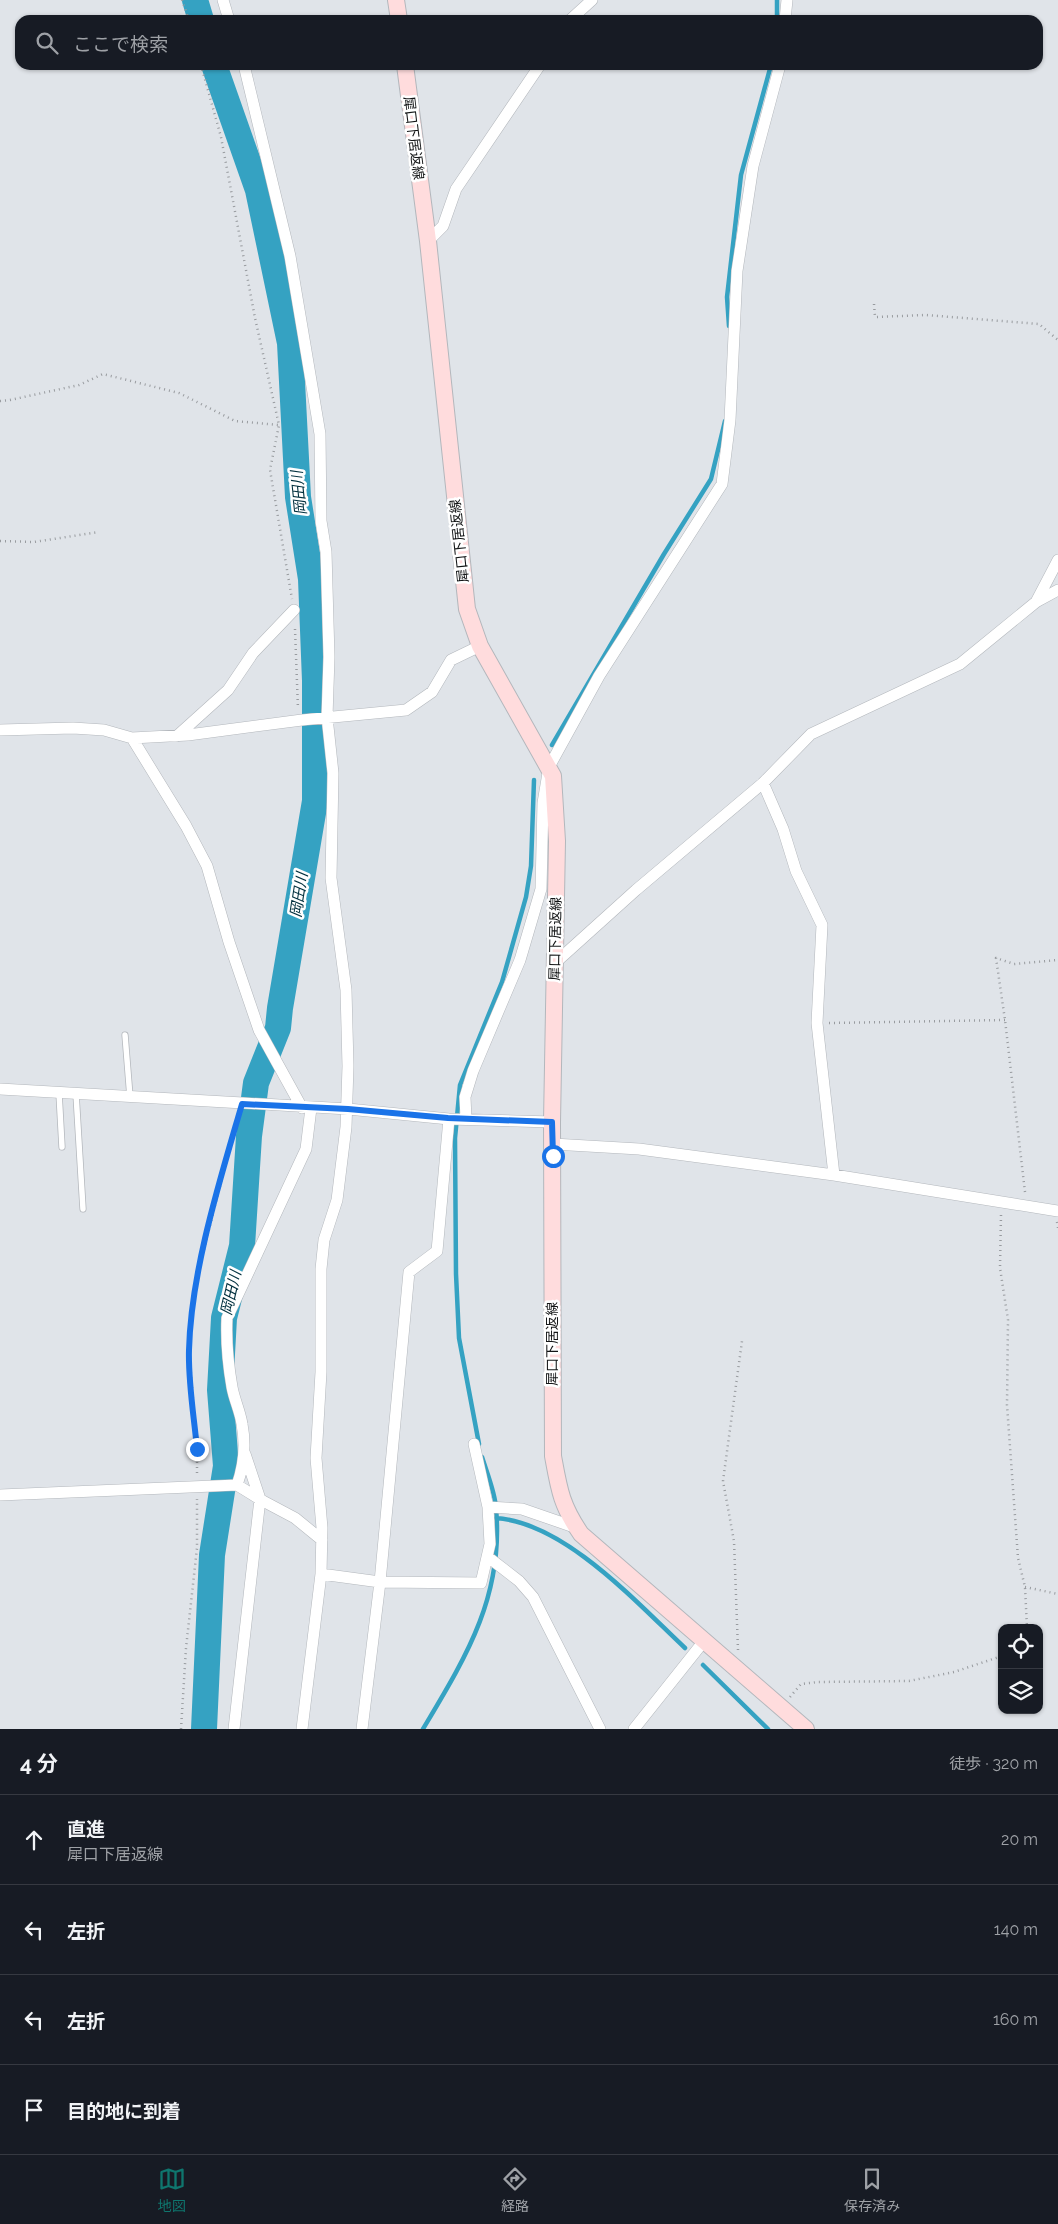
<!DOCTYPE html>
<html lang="ja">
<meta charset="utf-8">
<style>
body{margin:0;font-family:Raleway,"Noto Sans JP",sans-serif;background:#242831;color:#f1f3f6}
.controls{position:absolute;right:15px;bottom:15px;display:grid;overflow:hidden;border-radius:10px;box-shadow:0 1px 4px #0004}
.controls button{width:45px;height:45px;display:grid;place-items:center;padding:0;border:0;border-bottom:1px solid #363941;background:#171b24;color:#f1f3f6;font:25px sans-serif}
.stop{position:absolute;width:15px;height:15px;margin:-11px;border:4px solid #1a73e8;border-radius:50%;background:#fff}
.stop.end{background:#1a73e8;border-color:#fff;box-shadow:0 1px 5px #0008}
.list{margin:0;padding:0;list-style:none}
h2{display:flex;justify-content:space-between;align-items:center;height:65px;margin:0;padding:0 20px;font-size:21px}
h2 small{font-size:16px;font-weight:400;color:#9ea1a6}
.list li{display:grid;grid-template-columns:32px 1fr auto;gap:15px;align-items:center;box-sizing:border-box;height:90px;padding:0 20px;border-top:1px solid #363941}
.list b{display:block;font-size:19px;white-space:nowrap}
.list p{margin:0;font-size:16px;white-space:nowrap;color:#9ea1a6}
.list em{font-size:16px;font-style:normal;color:#9ea1a6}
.icon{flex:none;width:28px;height:28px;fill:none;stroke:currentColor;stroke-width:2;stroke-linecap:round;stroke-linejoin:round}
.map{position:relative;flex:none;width:1058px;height:1729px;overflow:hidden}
.search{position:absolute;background:#171b24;box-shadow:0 1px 4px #0004;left:15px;right:15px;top:15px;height:55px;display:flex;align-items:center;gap:12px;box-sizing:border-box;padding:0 18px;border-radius:15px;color:#9ea1a6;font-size:19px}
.sheet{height:425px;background:#171b24}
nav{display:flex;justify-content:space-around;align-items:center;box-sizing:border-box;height:70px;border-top:1px solid #363941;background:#171b24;font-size:14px;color:#9ea1a6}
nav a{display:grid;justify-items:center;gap:2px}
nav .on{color:#0f766e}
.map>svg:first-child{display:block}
</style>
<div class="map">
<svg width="1058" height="1729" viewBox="0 0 1058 1729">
<rect width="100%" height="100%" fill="#e0e4e9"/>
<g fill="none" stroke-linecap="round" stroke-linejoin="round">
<path stroke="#35a2c2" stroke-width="4.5" d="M777,20V0
M729,326L727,297L741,175L771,65
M552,745L664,554L711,479L725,421
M479,1444L459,1338L456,1274L455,1138L460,1085L502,982L526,897L531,866L534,780
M496,1518C565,1523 636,1602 685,1648
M703,1665L768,1729
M423,1729C466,1657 504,1596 496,1508C495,1492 487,1473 482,1457"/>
<path stroke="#35a2c2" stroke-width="26" d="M195,0L201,20
M204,1729L212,1555L226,1466L220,1390L224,1318L242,1246L249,1136L256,1083L278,1028L280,1008L315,801V681L311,579L298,497L290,343L258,190L214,65"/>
<defs>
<path id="service" d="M125,1035L130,1097
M59,1093L62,1147
M76,1094L83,1209"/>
<path id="minor" d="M223,0L229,20
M570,20L592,0
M785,20L787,0
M244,65L290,256L320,434L321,521L326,552L329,657L327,717L333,773L331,878L346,990L348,1066L346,1127L337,1200L324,1240L321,1269V1372L316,1458L322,1528L321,1574L302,1729
M428,241L443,226L456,189L540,65
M1036,602L1058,560
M0,730L73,728L104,730L132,738L188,735L302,720L406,710L432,692L451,660L480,646
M177,736L228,690L253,653L294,610
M132,738L186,826L207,866L229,942L259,1030L302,1108
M763,783L783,829L796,871L822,925L817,1023L834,1175
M555,963L636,890L763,783L811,734L960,664L1036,602L1058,590
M0,1089L348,1109L449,1119L552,1122
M466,1119L465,1097L473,1071L520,960L541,889L543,803L549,767L599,676L722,484L730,420L737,271L753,166L780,65
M553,1144L639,1149L834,1175L1058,1211
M237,1485C244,1465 246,1445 242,1424C240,1411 234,1399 232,1387C228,1364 226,1340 227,1318L306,1149L311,1108
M0,1495L237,1485L263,1501L295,1518L322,1540
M488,1507L522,1509L577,1528
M488,1557L519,1581L533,1597L600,1729
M321,1574L380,1582L481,1583L490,1544L488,1507L474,1444
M234,1729L260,1499L245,1454
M362,1729L380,1582L409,1272L437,1251L449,1119
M634,1729L704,1641"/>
<path id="secondary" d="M396,0L399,20
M405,65L428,241L467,609L480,646L553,776L557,841L552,1122L553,1456C559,1489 561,1505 581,1534L806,1729"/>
</defs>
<use href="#service" stroke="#b3b7bc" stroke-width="7"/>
<use href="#minor" stroke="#b3b7bc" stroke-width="12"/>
<use href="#secondary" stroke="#b3b7bc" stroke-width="18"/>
<path stroke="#989b9f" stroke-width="2.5" stroke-dasharray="1 4" stroke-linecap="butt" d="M182,0L189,20
M201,65L221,137L255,318L279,425L270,470L292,599
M874,304L875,317L926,315L1039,324L1058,340
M0,401L10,400L79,385L103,374L179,393L235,421L279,425
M0,541L34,542L99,532
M295,629L298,709
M829,1023L1005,1020
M1025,1192L1005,1020L996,958L1014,964L1058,960
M1001,1215L1000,1268L1008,1320L1007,1405L1018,1558L1025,1587L1027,1628
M1057,1222L1058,1228
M197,1473V1449L189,1350L196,1281L238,1115
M1025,1587L1058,1594
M738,1650L734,1541L723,1481L742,1341
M790,1697L801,1684L818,1682L909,1681L954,1672L1002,1656
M181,1729L186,1648L197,1548V1499"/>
<use href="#service" stroke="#fff" stroke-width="5.5"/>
<use href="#minor" stroke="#fff" stroke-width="11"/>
<use href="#secondary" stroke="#ffdcdd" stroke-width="16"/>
</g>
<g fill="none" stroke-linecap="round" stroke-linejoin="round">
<path stroke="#1a73e8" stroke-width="6" d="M197,1449C194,1416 188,1382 189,1350C191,1271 220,1180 242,1104L348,1109L448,1118L552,1122L553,1156"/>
</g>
<g text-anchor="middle" stroke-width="5" stroke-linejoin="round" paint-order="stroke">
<g font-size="14" fill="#131516" stroke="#fff">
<text transform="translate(414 138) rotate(83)" y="5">犀口下居返線</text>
<text transform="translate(459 541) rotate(-96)" y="5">犀口下居返線</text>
<text transform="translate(555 939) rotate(-89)" y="5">犀口下居返線</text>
<text transform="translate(552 1344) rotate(-90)" y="5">犀口下居返線</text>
</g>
<g font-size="15" font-style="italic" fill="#002f3d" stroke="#fff">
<text transform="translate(299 493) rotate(-96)" y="5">岡田川</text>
<text transform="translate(299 895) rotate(-81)" y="5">岡田川</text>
<text transform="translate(231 1293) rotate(-77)" y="5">岡田川</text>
</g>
</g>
</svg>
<div class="controls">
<button><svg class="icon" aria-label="locate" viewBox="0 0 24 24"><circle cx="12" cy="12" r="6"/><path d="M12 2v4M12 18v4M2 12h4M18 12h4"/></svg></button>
<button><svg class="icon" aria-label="layers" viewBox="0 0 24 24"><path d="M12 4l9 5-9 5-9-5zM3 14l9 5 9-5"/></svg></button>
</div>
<div class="stop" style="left:553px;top:1156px"></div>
<div class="stop end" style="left:197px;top:1449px"></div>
<div class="search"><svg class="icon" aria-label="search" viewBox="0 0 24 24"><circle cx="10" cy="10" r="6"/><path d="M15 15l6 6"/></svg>ここで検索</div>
</div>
<section class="sheet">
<h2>4 分<small>徒歩 · 320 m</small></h2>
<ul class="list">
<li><svg class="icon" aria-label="ahead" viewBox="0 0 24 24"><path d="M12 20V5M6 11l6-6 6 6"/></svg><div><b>直進</b><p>犀口下居返線</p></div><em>20 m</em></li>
<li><svg class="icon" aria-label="left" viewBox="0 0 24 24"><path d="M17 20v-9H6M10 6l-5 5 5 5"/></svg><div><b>左折</b></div><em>140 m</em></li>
<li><svg class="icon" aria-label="left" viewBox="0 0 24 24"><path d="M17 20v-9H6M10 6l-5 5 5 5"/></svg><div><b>左折</b></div><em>160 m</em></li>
<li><svg class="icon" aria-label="arrive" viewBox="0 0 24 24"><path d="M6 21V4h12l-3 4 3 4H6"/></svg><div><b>目的地に到着</b></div></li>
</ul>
</section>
<nav>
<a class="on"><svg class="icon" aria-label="map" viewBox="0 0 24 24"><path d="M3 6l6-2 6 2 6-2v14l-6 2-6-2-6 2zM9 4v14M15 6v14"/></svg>地図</a>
<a><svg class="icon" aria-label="directions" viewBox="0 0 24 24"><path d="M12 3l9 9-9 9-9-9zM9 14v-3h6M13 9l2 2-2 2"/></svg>経路</a>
<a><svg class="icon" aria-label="saved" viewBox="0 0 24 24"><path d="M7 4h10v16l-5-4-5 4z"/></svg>保存済み</a>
</nav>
